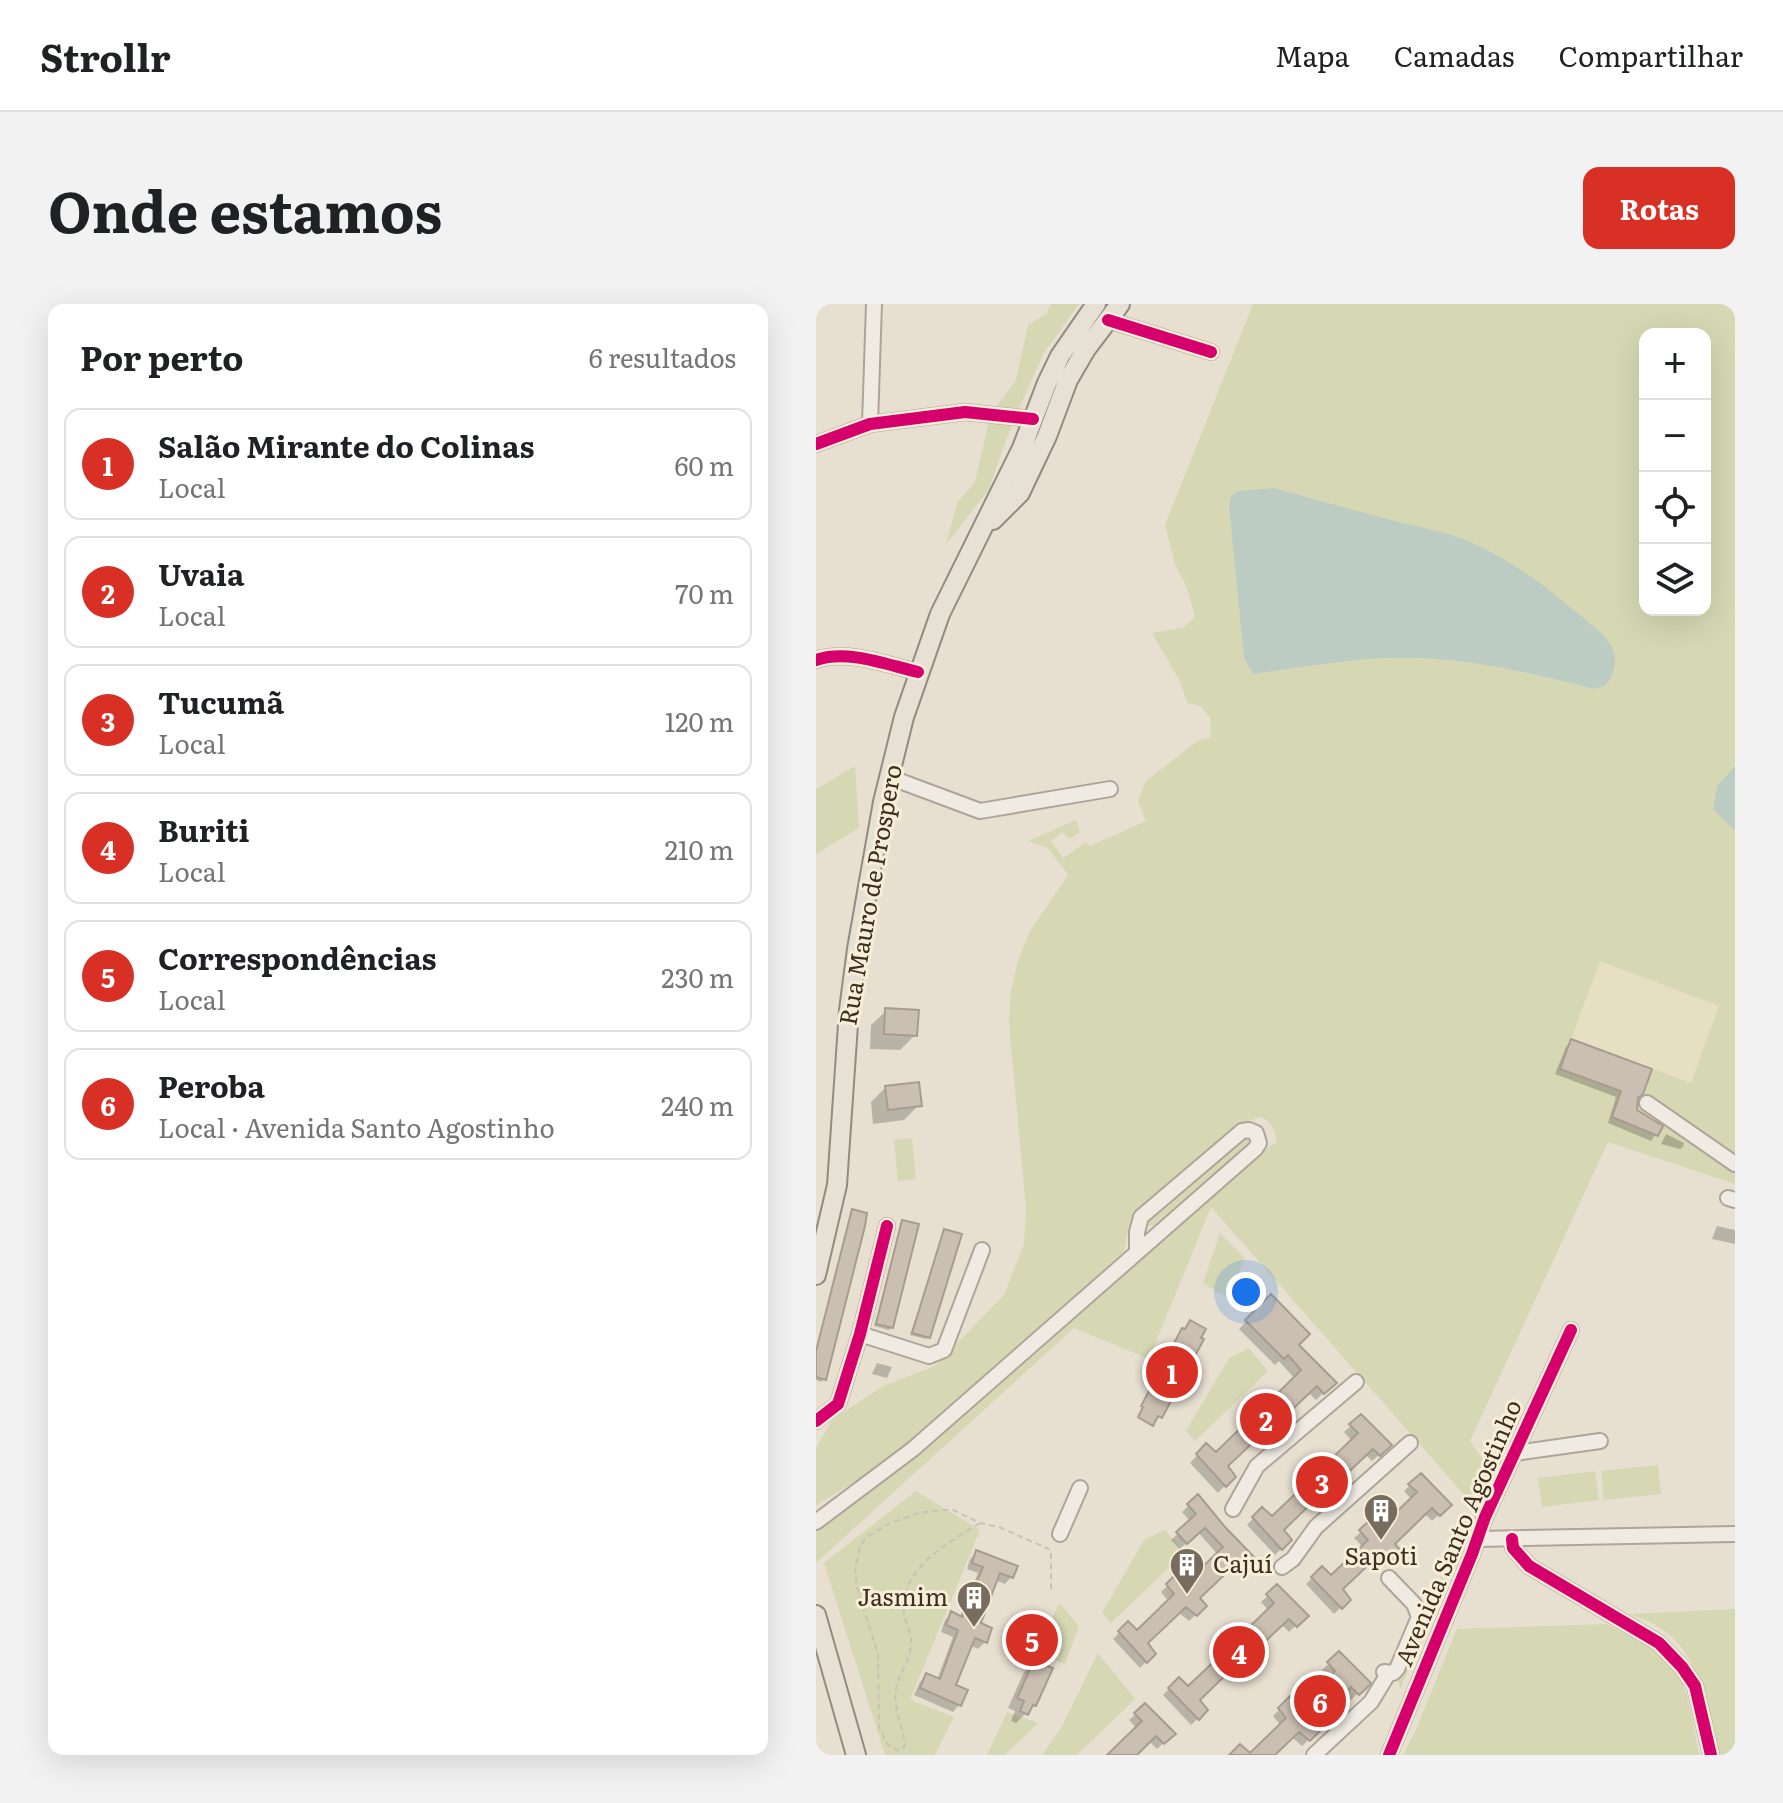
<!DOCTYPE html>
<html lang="pt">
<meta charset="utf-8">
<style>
body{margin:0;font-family:Literata,serif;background:#f2f2f2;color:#202124}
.controls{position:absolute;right:24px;top:24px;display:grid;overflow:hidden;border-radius:16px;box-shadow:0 8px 32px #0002}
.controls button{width:72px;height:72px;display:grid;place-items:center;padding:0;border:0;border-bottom:2px solid #e0e0e0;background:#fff;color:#202124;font:40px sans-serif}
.you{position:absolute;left:430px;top:988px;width:28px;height:28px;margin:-20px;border:6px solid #fff;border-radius:50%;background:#1a73e8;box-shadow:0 0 0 12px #1a73e833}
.badge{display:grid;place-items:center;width:52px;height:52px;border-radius:50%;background:#d93025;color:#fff;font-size:26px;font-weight:700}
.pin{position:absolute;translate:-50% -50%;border:4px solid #fff;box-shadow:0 2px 8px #0006}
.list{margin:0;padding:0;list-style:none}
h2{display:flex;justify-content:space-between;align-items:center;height:104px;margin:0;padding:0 32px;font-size:34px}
h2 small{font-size:26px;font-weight:400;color:#757577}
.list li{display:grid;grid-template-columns:52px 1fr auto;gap:24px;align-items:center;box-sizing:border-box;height:112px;margin:0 16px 16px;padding:0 16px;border:2px solid #e0e0e0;border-radius:16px}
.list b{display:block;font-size:30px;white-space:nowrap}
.list p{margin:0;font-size:26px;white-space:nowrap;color:#757577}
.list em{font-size:26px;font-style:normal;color:#757577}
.icon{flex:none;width:44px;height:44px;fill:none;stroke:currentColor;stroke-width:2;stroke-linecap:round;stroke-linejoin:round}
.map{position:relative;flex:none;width:919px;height:1451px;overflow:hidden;border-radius:16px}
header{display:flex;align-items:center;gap:48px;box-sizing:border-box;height:112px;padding:0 40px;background:#fff;border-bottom:2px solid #e0e0e0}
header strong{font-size:38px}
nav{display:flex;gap:44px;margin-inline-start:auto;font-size:28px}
.intro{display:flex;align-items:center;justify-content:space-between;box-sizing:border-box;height:192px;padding:0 48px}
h1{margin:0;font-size:56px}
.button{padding:20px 36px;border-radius:16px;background:#d93025;color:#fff;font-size:28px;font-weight:700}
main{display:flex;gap:48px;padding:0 48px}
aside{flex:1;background:#fff;border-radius:16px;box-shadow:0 8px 32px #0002}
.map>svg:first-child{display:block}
</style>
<header>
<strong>Strollr</strong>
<nav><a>Mapa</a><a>Camadas</a><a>Compartilhar</a></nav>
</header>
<div class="intro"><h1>Onde estamos</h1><a class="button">Rotas</a></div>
<main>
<aside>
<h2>Por perto<small>6 resultados</small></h2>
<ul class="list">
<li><span class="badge">1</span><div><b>Salão Mirante do Colinas</b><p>Local</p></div><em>60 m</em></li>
<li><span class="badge">2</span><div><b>Uvaia</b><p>Local</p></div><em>70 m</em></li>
<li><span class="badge">3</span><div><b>Tucumã</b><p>Local</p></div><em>120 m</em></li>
<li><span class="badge">4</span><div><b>Buriti</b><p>Local</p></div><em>210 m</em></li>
<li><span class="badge">5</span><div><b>Correspondências</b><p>Local</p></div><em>230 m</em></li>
<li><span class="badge">6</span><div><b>Peroba</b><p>Local · Avenida Santo Agostinho</p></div><em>240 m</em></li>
</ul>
</aside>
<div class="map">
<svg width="919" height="1451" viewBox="0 0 919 1451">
<rect width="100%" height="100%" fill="#e7e0d1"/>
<path fill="#e6dfc2" d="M783,657L904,702L875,780L755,735Z"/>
<path fill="#d6d7b3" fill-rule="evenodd" d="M235,0H263L228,49L197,117L172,187L130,240L141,199L159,178L174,112L200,76L212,21L231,9Z
M437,0H919V462L901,482L908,514L919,526V880L792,838L654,1137L681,1176L666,1211L395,903L333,1055L258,1024L0,1259V1218L79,1169L389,891L460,838C461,826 455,819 445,813L429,818L318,910L314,918L308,947L99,1137L71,1159L0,1201V1144L16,1116L67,1082L119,1062L188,991L208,940L210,906L193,720L195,687L202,656L214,627L252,571L232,544L212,537L260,516L264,528L253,535L246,528L235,537L247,554L270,538L274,542L330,517L322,497L330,477L383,436L395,433L394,414L385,402L371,399L364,377L336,329L367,324L379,313L371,284L359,260L349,221ZM829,30H889V306H829ZM458,184L514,200L747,297L793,337L778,385C711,368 642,351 572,354C527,356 482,364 437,370ZM784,657L903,702L875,779L755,735ZM755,735L835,765L825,794L744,765Z
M39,462L43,524L0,550V485Z
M429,833L435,837L434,842L337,922L330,920V918Z
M96,834L100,875L82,877L78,836Z
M404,929L429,954L412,994L387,979Z
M433,1044L452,1067L379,1137L370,1127L413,1054Z
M842,1161L845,1190L788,1196L785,1167Z
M779,1167L783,1196L726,1203L722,1174Z
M100,1187L164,1226L94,1396L138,1413L119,1451H69L8,1259Z
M652,1208L660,1212L584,1385L581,1375Z
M349,1226L368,1249L295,1319L286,1309L328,1236Z
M243,1299L263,1322L249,1361L223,1347Z
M919,1305V1451H901C887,1388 884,1331 813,1310Z
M791,1320C807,1330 825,1338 841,1348C874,1370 876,1416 883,1451H587L599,1428L641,1325Z
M282,1349L319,1395L261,1451H226L245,1424Z
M191,1408L222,1419L189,1451H171Z"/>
<path fill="#bcccc2" d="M458,184C499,195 540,207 582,218C603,223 626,227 647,235C691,253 729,281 765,312C782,326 804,340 798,365C795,377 790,383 778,385C710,368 642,351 572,354C527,356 482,364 437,370L428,353L413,202L415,192L423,187Z
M919,462V526L897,506L901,482Z"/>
<path fill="#0003" d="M70,707L99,731L84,746L54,745L55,721Z
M755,737L820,793L819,807L845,823L835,837L792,819L800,793L739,770L750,743Z
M70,783L103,801L88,816L57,820L55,798Z
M850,830L868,839L867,843L864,845L845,840Z
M36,907L8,1075L5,1078L0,1076V1046Z
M87,918L76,1023L73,1026L58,1022Z
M901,922L919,926V940L896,935Z
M129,927L112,1033L110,1035L94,1031Z
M455,993L480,1041L518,1079L500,1096L492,1088L461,1117L460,1132L449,1140L440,1133L409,1162L417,1173L402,1189L374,1159L390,1142L400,1151L430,1122L422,1112L430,1105L450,1103L479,1075L463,1057L459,1061L423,1025Z
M61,1059L76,1063L71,1074L56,1070Z
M545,1113L574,1141L556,1157L549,1150L517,1180L516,1193L506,1202L498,1195L465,1226L474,1236L459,1251L431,1221L446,1205L456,1214L487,1184L479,1175L486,1168L506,1167L536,1137L528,1128Z
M594,1181L633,1201L616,1217L608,1209L577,1240L584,1248L568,1263L557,1255L524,1285L533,1295L518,1310L490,1280L506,1265L515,1274L547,1243L538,1234L545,1228L565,1226L596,1196L588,1187Z
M382,1193L408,1225L438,1256L422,1271L414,1263L382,1294L389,1302L373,1317L362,1308L330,1339L338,1350L324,1364L297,1335L312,1320L321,1329L353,1298L345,1288L361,1272L371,1281L402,1251L382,1228L364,1245L355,1236L375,1218L366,1208Z
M161,1248L199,1263L195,1273L189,1280L179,1276L162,1320L169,1338L162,1345L154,1341L138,1382L149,1387L143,1401L137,1408L98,1391L104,1378L110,1372L121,1376L137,1333L125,1328L129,1316L135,1310L143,1314L162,1269L151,1265L154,1255Z
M461,1283L490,1312L473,1328L465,1320L434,1350L441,1359L425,1374L414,1365L381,1396L390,1406L375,1421L347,1391L363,1375L372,1385L404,1354L396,1345L402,1338L413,1328L422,1337L453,1307L445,1298Z
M523,1350L552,1379L535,1396L527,1388L496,1418L503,1426L486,1442L476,1433L457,1451H434L465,1422L457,1412L463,1406L484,1404L514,1374L506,1366Z
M218,1358V1401L200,1419L195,1417L199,1407L192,1404L208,1368Z
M329,1402L357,1430L341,1445L333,1437L318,1451H294L321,1425L313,1416Z"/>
<path fill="#cbbfb2" stroke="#a89c90" stroke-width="2" d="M69,704L103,706L101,732L68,730Z
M755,735L836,765L827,790L822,794L821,806L847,822L842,832L796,813L805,787L744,765Z
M103,778L106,802L72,806L69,782Z
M36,905L51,909L49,922L10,1076L0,1073V1047Z
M86,916L103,920L77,1024L60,1020Z
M128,925L146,930L114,1034L96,1029Z
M455,990L494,1030L483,1041L521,1079L508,1090L501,1082L464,1117L470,1124L458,1134L449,1127L412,1162L420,1173L410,1183L380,1150L390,1139L400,1148L436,1113L428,1104L440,1092L450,1101L485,1066L472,1051L468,1055L429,1016Z
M374,1016L390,1025L385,1034L388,1035L346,1114L342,1112L337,1122L322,1113L327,1103L325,1102L366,1024L369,1025Z
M545,1110L576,1141L564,1152L557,1145L520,1180L525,1187L514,1197L505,1190L468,1226L476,1236L466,1246L436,1213L446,1203L456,1212L493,1177L484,1167L496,1155L506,1164L542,1129L533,1120Z
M605,1169L636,1201L624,1212L616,1204L579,1240L586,1248L576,1258L564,1250L527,1285L535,1296L526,1305L495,1273L506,1262L515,1271L552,1236L543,1226L556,1214L565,1223L601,1188L592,1180Z
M382,1190L409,1223L441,1256L430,1266L422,1258L384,1294L391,1302L381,1312L370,1303L332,1339L340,1350L331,1359L302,1327L312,1317L321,1326L358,1290L350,1280L361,1269L371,1278L407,1243L389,1224L371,1240L360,1228L380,1210L371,1200Z
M160,1246L202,1262L197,1274L184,1269L165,1319L176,1324L171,1339L159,1334L140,1381L152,1386L145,1402L104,1384L110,1369L124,1375L142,1326L130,1321L135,1307L146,1313L167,1263L156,1259Z
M461,1280L493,1312L481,1323L473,1315L436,1350L443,1359L432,1369L421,1360L384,1396L392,1406L383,1416L352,1384L363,1373L372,1382L409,1347L401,1337L413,1325L422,1334L458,1299L450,1290Z
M523,1347L555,1379L554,1381L543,1391L535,1383L499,1418L505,1426L494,1437L483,1428L459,1451H413L424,1440L434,1449L470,1414L462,1404L474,1392L484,1401L519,1367L511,1358Z
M218,1356L237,1364L220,1402L217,1401L212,1411L204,1407L208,1397L201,1394Z
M329,1399L360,1430L348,1440L340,1432L321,1451H291L326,1417L318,1409Z"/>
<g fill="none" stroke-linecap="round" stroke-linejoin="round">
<defs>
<path id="minor" d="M292,16L395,48
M54,120L58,0
M0,140L54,120L149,108L217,115
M0,356C32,345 71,361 102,368
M73,473L164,507L294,485
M831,799L919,860
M912,894L919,896
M44,1030L113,1052L128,1046L166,946
M0,1117L22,1100L44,1030L71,922
M699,1149L784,1137
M417,1205L441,1162L540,1078
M0,1218L97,1145L439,845L443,839L440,829L433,826L426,827L325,913L321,928V947
M244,1230L264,1184
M661,1235L919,1230
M696,1235L697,1244L713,1262L843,1339L866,1363L879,1382L895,1451
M466,1263L477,1255L500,1223L594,1139
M568,1368L577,1369L581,1365L603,1313L598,1300L573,1274
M498,1451L555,1398L572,1370
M573,1451L656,1250L669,1213L755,1026"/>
<path id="major" d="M177,216L204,189L231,132L252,76L270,45L304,0
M0,971L21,881L33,706L41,645L67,498L88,413L124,310L206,144L231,79L244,52L280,0
M0,1311L40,1451"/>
</defs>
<use href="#minor" stroke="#ada599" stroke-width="18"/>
<use href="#major" stroke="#928b80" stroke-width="22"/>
<path stroke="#c8c2b9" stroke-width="2" stroke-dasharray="6 4" stroke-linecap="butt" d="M164,1219C132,1239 83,1265 88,1309C89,1319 96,1329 95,1339C95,1356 82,1370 80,1386C77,1405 87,1423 89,1441L83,1447L72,1441L63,1423L62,1350L41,1284L39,1268L44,1242L51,1233L74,1219L103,1209L126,1206H137L164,1219L183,1223L235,1246V1288"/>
<use href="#minor" stroke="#efebe3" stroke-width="14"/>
<use href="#major" stroke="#e6e1d4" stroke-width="18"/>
<defs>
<path id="cycleway" d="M292,16L395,48
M0,140L54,120L149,108L217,115
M0,356C32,345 71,361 102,368
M0,1117L22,1100L44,1030L71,922
M696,1235L697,1244L713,1262L843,1339L866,1363L879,1382L895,1451
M573,1451L656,1250L669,1213L755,1026"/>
</defs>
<use href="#cycleway" stroke="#f7eed8" stroke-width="17"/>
<use href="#cycleway" stroke="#d6006c" stroke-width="12"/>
</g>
<defs>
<symbol id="building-pin" viewBox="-11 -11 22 30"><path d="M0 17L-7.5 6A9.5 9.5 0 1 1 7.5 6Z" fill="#786c5e" stroke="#f7eed8"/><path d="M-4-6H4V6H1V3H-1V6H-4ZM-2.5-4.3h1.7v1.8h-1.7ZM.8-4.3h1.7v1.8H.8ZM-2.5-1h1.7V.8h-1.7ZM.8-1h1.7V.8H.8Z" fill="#fff"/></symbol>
</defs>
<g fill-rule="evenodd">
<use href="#building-pin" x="545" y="1187" width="40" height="54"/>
<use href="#building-pin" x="351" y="1241" width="40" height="54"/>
<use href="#building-pin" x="138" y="1274" width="40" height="54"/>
</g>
<g text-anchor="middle" stroke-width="6" stroke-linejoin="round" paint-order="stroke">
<g font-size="24" fill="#3d2e20" stroke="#f7eed8">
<text transform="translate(55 591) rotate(-80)" y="8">Rua Mauro de Prospero</text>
<text transform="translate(643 1229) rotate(-67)" y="8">Avenida Santo Agostinho</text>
</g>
<g font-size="24" fill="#3d2e20" stroke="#f7eed8">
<text x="565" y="1261">Sapoti</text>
<text x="397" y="1269" text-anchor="start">Cajuí</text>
<text x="132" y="1302" text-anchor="end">Jasmim</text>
</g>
</g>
</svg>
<div class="controls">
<button>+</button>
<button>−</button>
<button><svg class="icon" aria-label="locate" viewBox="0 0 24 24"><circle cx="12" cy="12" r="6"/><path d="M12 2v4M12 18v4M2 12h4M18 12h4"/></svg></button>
<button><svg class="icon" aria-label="layers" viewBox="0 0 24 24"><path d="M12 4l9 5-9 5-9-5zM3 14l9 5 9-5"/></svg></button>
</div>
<div class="you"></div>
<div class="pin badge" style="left:356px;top:1068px">1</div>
<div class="pin badge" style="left:450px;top:1115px">2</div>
<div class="pin badge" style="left:506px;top:1178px">3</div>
<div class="pin badge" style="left:423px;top:1348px">4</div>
<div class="pin badge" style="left:216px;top:1336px">5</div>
<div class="pin badge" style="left:504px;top:1397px">6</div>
</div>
</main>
